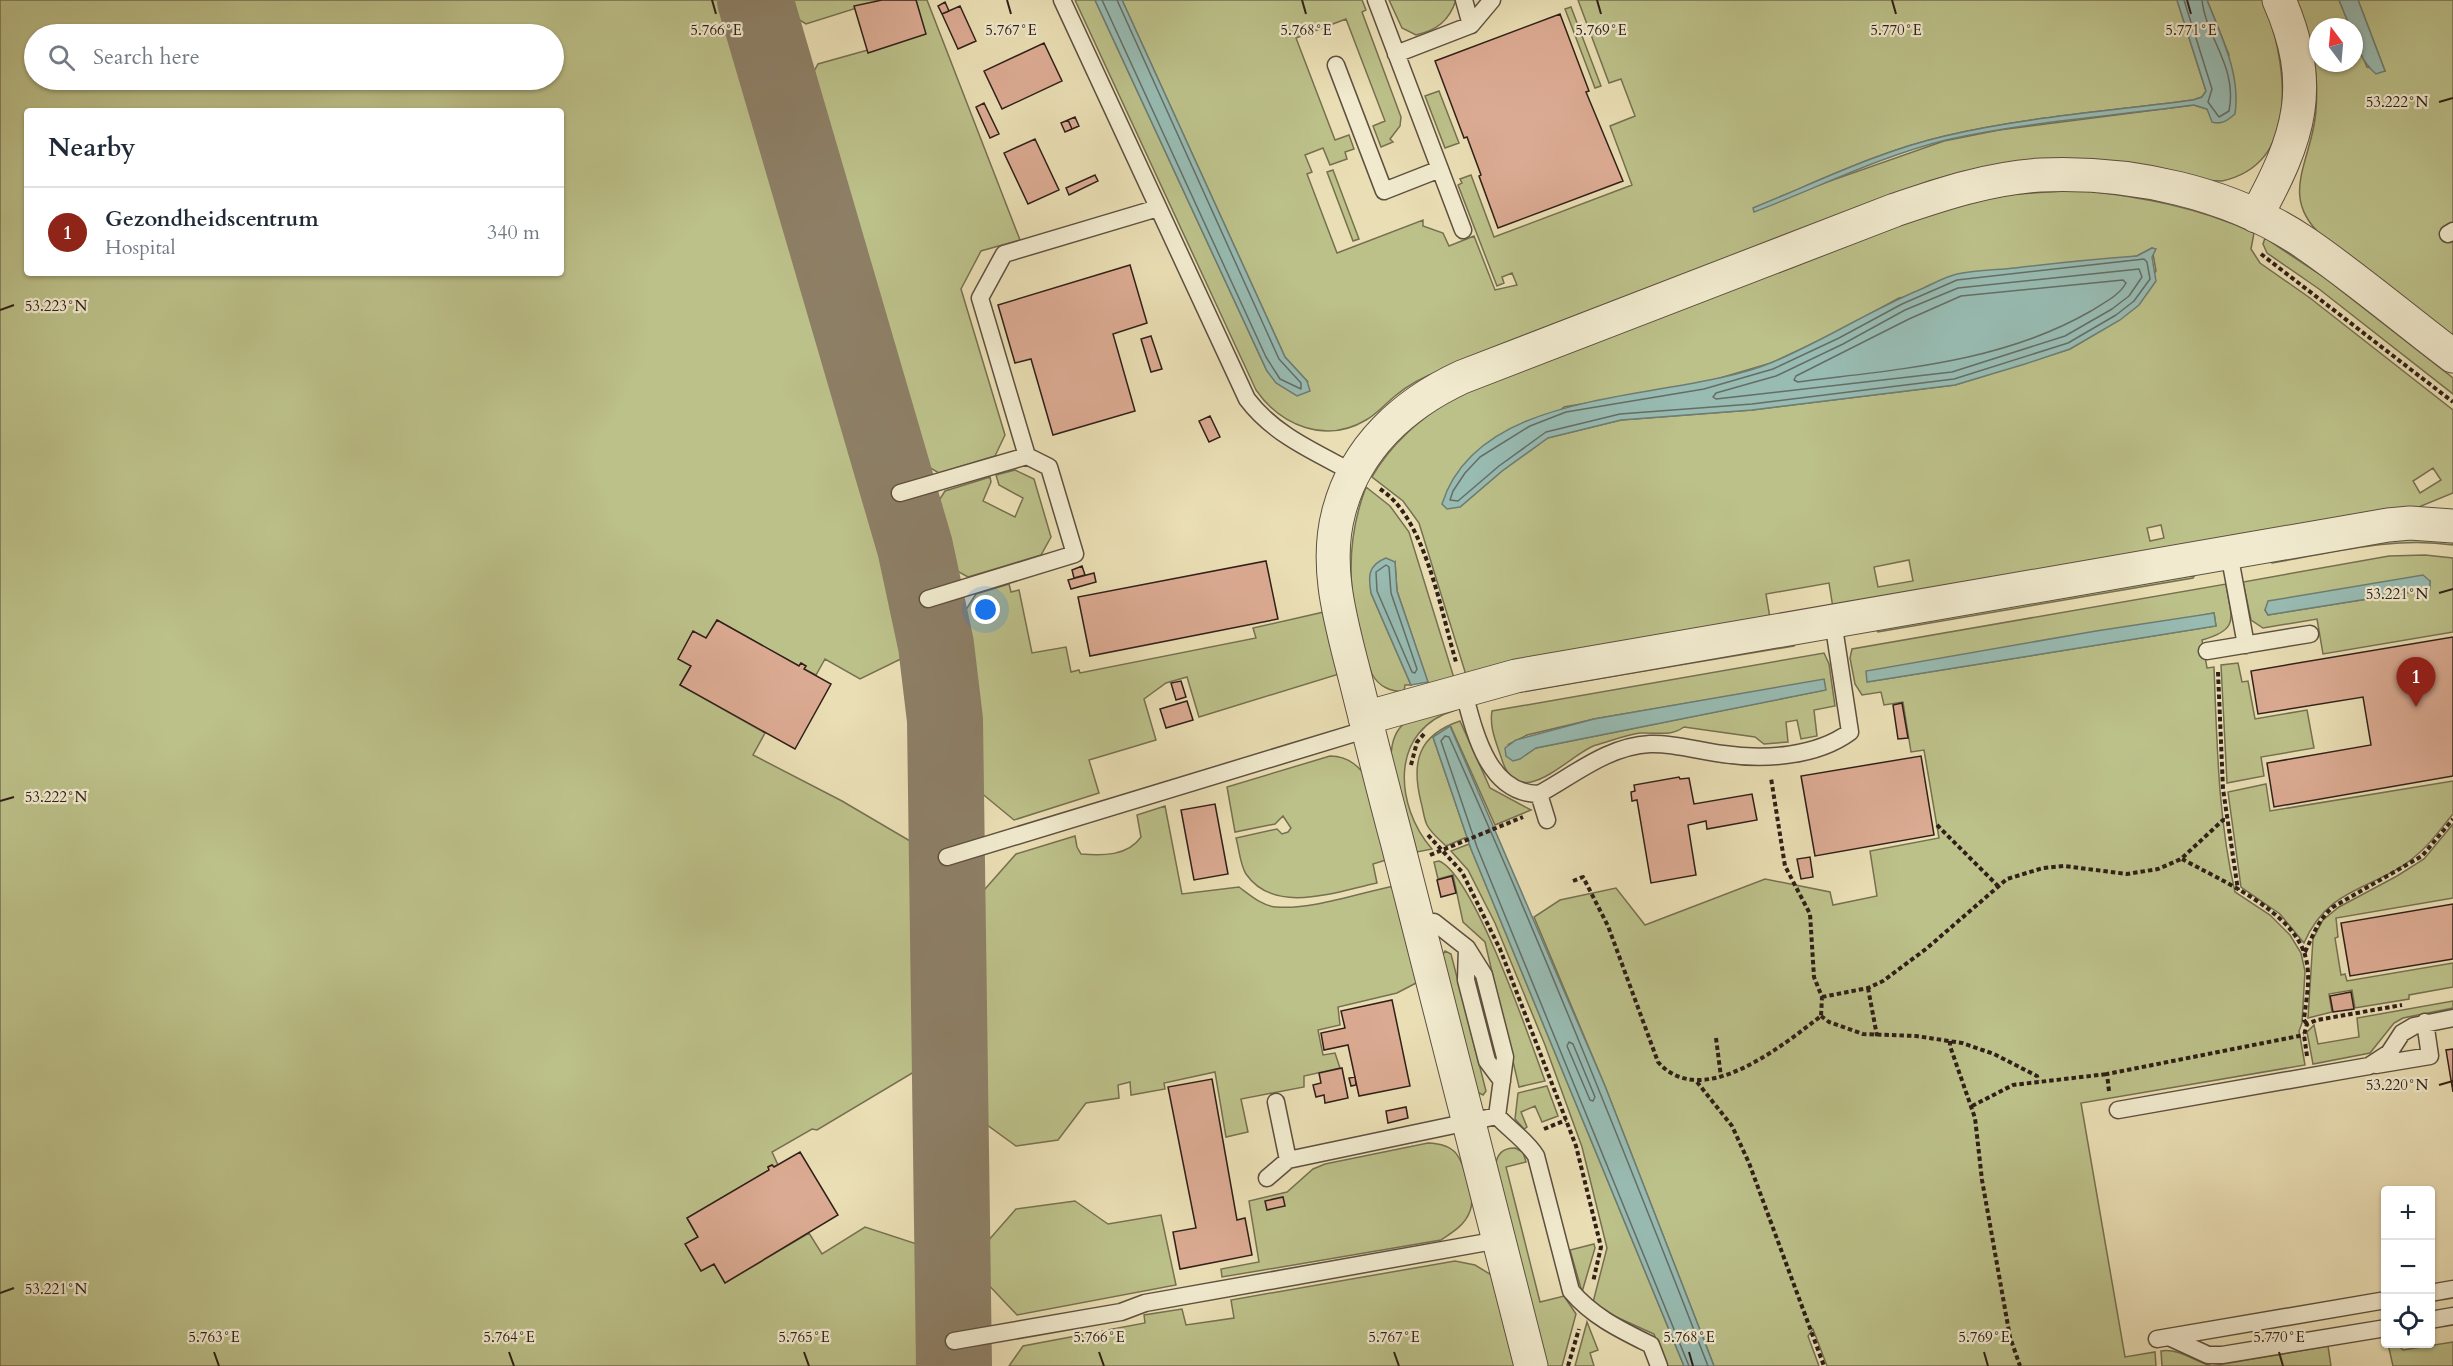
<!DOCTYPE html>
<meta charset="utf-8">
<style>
body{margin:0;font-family:Cardo,serif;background:#f2f2f3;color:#1f2937}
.controls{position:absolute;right:18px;bottom:18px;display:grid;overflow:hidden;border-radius:6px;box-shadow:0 2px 4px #0004}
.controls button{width:54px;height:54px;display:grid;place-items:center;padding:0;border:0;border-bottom:2px solid #e0e1e3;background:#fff;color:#1f2937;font:30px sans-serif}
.compass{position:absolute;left:2309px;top:18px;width:54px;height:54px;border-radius:50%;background:#fff;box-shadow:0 2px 4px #0004;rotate:344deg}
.you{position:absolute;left:986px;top:610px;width:21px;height:21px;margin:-15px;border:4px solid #fff;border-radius:50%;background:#1a73e8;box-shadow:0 0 0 9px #1a73e833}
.badge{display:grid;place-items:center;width:39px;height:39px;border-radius:50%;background:#8f2418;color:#fff;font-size:20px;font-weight:700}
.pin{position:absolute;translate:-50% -50px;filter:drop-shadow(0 2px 3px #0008)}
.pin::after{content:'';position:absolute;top:32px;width:21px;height:18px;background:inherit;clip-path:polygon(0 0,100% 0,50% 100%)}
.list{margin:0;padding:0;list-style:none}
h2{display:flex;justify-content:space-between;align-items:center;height:78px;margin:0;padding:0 24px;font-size:26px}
h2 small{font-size:20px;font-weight:400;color:#747a83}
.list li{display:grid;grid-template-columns:39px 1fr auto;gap:18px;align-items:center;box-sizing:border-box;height:90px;padding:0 24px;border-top:2px solid #e0e1e3}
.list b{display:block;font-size:22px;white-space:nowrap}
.list p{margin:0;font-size:20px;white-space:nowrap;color:#747a83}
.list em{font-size:20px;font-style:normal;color:#747a83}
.icon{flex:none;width:33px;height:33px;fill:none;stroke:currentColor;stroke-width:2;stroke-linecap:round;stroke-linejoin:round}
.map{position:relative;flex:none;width:2453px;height:1366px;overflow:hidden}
.search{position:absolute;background:#fff;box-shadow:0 2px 4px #0004;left:24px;top:24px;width:540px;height:66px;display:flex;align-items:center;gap:15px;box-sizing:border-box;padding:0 21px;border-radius:33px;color:#747a83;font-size:22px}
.panel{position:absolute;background:#fff;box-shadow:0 2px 4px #0004;left:24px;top:108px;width:540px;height:168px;border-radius:6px}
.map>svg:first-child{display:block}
</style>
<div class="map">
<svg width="2453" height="1366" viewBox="0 0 2453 1366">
<rect width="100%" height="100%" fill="#eadeb4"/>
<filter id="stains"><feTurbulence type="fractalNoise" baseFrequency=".00333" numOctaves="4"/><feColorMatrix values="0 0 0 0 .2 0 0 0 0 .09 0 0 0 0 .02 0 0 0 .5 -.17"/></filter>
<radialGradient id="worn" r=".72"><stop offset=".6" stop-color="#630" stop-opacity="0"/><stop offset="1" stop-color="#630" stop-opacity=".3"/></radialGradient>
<path fill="#bcc089" stroke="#767051" stroke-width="1.5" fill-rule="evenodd" d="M0,0H728L871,490L913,653L860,679L825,659L816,675L804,669L806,666L801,663L799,666L717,620L680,685L765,733L753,755L842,801L922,848L924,1066L817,1130L812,1129L772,1152L778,1165L774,1167L772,1165L768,1167L769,1170L687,1218L698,1237L686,1244L701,1271L714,1264L725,1283L809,1233L822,1254L865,1227L926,1247L928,1366H0ZM34,34H554V80H34ZM27,111H561V273H27Z
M784,0H882L806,24L788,13Z
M916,0H927L1020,240L981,251L961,289L1005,435L995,456L939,473L918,461L808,82L818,64L925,34Z
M1075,0H1095L1267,371L1307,381L1285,357L1122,0H1362L1366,10L1362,12L1401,117L1400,126L1390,139L1393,142L1381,147L1373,126L1385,121L1346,19L1296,38L1335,140L1349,135L1354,149L1345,152L1347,159L1330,165L1323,148L1305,155L1312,172L1307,174L1337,253L1423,220V226L1443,233L1449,246L1474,236L1495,290L1517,285L1512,273L1502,277L1504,283L1497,286L1458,185L1462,183L1460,179L1471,175L1494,237L1632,185L1610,126L1635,116L1621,79L1609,83L1578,0H2177L2206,91L2202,97L2193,100C2111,111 2026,117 1945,136C1879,151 1815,183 1753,208L1944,141L1999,130L2194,105L2207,109L2229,55L2207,0H2263C2286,58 2304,163 2222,181L1965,171L1929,181L1439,371C1423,377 1408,385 1395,396C1385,404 1377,414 1366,420C1326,444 1281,426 1256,390Z
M1389,0H1456C1449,21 1437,30 1416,35L1402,28Z
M2294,0H2339L2350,27H2318V63H2354V37L2367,67L2385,71L2358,0H2453V340L2322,236C2282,199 2306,169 2314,125C2317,110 2317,91 2316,75C2313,49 2303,25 2294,0Z
M1571,7L1601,86L1595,88L1565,9Z
M1439,91L1459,143L1445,148L1425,96Z
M1333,170L1359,239L1353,241L1327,172Z
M2080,190C2141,197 2198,207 2254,233L2251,249L2260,263L2310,298L2453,410V493L2409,511L1833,608L1829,583L1766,594L1770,618L1466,675L1419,523L1403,501L1372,477C1392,442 1419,421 1452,398L1927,214L2002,195ZM2152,248L2156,271L2119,320L2070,349L1955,385L1752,410L1621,420L1547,438L1502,471L1460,507L1564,407L1703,383L1771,363L1837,332L1899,298L2137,256ZM2433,468L2441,480L2420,493L2413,481ZM2161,525L2164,538L2150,541L2147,528ZM1909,560L1913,581L1878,587L1874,567Z
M2265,238L2325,278L2453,378V394L2319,289L2267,253L2263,244Z
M1015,470L1034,479L1051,537L1041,555L968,577L948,566L933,510L945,491L990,477L991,482L983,501L1015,517L1023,498L999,485L996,475Z
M1366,487L1390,506L1409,532L1454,678L1429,686L1397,591L1395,562L1371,593L1411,685H1405L1404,692C1390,691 1379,687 1372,674C1349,611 1342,550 1366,487Z
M2393,537L2453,539V545C2392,536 2332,553 2272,563L2269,561Z
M2425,555L2453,558V632L2323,654L2317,619L2263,628L2251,620L2243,582L2389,556ZM2430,581L2429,589L2268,615L2265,610Z
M2195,575L2193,578L1878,632L1875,629Z
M1009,584L1011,592L1019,590L1032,653L1066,647L1071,672L1079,670L1080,673L1256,638L1253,628L1324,612L1339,674L1199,717L1187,677L1166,683L1144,699L1156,740L1089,760L1099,793L1014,820L974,787L971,698L960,619L976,594Z
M2226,584C2231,618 2241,629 2202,640L2207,668L2214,667C2217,742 2218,819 2235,892L2270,915L2290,935L2301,953L2305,971L2302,1023L2299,1031L2305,1065L2081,1103L2125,1357L2155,1352L2156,1366H1827L1813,1329L1808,1336L1819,1366H1714L1605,1086L1534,917L1560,900L1616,888L1645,925L1765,879L1830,892L1833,905L1877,896L1870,851L1939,838L1924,750L1911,752L1903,702L1884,705L1881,692L1862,695L1855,684L1850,658L1852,649ZM2214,613L2216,626L1867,682Z
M1796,643L1794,646L1514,693V689Z
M1824,653L1829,664L1835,706L1814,710L1817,736L1801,739L1797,720L1786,722L1788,742L1764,744L1755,737L1684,727C1670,737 1657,732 1640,733C1626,735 1610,741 1596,745C1570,753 1520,815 1502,760C1497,744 1489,728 1492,711ZM1824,680L1825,690L1536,748L1509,744L1527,735L1594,719Z
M2238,663L2242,682L2248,681L2255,719L2307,710L2314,748L2261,757L2264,776L2227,783L2221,665Z
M1455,708L1456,710C1389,729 1394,805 1432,849L1417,852L1391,757C1392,714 1422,716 1455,708Z
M1460,721L1490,788L1531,810L1495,825L1451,727L1433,737L1467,837L1446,846C1440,840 1431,833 1427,825C1424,819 1423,809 1421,802C1411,762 1418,735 1460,721Z
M1330,756C1345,756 1355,762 1364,774L1386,860L1373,864L1377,883C1338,891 1275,916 1246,874C1240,865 1239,848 1236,838L1277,829L1282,834L1288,832L1291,828L1283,816L1275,824L1235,832L1227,787Z
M2453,781V814C2442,827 2432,842 2419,853C2378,891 2330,883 2304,943L2280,914L2241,887L2228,792L2266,784L2270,811Z
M1165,806L1182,894L1239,887C1250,895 1262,906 1276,907C1311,910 1359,893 1394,886L1418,982L1397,993L1338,1007L1340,1025L1318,1030L1323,1055L1335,1053L1340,1068L1304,1076V1087L1241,1099L1248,1132L1226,1137L1215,1072L1164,1083L1165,1089L1131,1095L1130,1082L1118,1085L1119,1098L1086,1103L1058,1140L1016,1146L979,1119L977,898L1016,854L1075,836L1077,847L1081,854C1102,856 1128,856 1141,837L1137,815Z
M2453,824V898L2336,918L2338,937L2335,938L2341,975L2345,974L2347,981L2453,963V987L2409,995V999L2355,1008L2352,990L2329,994L2332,1012L2308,1018L2313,939L2323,920L2339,907L2397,876L2424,859Z
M1469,844L1684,1366H1666L1654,1334L1592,1306L1607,1248L1582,1147L1545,1045L1495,923L1468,870L1451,851Z
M1439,861C1474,875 1530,1040 1545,1081L1519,1087L1485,942L1463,922L1453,875L1438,879L1434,862Z
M1445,951L1451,954L1486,1091L1483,1095L1477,1092L1442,956Z
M2453,1001V1008L2403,1018L2394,1023L2370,1053L2313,1064L2307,1032L2314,1025L2318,1044L2359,1037L2357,1018Z
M1547,1086L1558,1116L1542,1122L1535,1106L1521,1112L1527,1127L1524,1129L1515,1119L1518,1093Z
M1428,1143C1458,1144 1461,1158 1468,1184C1470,1193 1474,1201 1470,1211C1465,1225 1453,1232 1441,1240L1222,1277L1221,1269L1259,1262L1249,1201L1287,1192L1313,1169L1325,1164Z
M1515,1148L1523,1152L1526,1162L1506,1167L1540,1302L1564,1296L1576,1314L1562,1366H1546L1495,1167C1497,1154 1502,1148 1515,1148Z
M1075,1201L1108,1224L1161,1215L1176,1285L1017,1315L982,1278L980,1250L1016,1209Z
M1594,1244L1595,1248L1582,1292L1570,1250Z
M1455,1261L1475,1265L1493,1276L1516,1366H1009L1023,1346L1145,1323L1144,1315L1182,1309L1186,1325L1234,1318L1231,1300Z
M1587,1322L1598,1350L1590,1353L1594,1366H1575Z
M2453,1342V1366H2393L2388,1344H2397L2403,1350Z
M2328,1346L2331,1366H2162L2161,1351C2180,1348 2193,1361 2212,1366Z"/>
<path fill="#98bbb2" stroke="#6e7d75" stroke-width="1.5" d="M1095,0H1122L1285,357L1307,381L1310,391L1297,396L1276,383L1267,371Z
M2177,0H2207C2221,36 2241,74 2235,114C2228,120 2222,125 2212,122L2207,109L2194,105C2112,116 2027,122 1946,140C1881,156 1817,188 1754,212L1753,208C1815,183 1879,151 1945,136C2026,117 2111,111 2193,100L2202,97L2206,91Z
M2339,0H2358L2385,71L2376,74C2363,63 2354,44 2354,27H2350Z
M2152,248L2156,249L2152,257L2156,281L2139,305L2120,320L2070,349L2025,364L1955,385L1752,410L1621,420L1548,438L1502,471L1460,507L1447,509L1442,504C1480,383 1676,403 1773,362C1823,341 1869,311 1919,290C1931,285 1944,277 1957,274C1976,270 1996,270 2015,268C2056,263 2096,259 2137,256Z
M1386,558L1395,562L1397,591L1428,682L1411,685L1371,593C1368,576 1368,565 1386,558Z
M2423,575L2430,581V589L2268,615L2265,610L2268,601Z
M2214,613L2216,626L1867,682L1866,671L2096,631Z
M1824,679L1826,690L1536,748L1520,759L1513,761L1506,756L1505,748L1516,740L1594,719Z
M1450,726L1605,1086L1714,1366H1684L1471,849L1433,737Z"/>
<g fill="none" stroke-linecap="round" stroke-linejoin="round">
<path stroke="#646e66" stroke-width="1.5" d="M1102,0L1266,357L1280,379L1301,389V383L1279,359L1117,0
M2184,0L2212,89L2208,102L2219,117L2229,111C2238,67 2206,38 2202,0
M2144,259L2147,262L2150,279L2134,301L2116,315L2068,343L1954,379L1752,404L1620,414L1546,432L1499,466L1458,501L1450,500L1453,491L1465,473L1480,457L1530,426L1566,412L1704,389L1773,369L1839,338L1902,304L1957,280Z
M2139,269L2142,277L2129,296L2112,309L2065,336L1952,372L1716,399L1713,397L1716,393L1776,376L1843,344L1905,310L1958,288Z
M2123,280L2126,283C2119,296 2103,303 2091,311C2001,363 1898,369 1798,382L1794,380L1796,376L1909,319L1961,296Z
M1386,565L1389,567L1391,593L1417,669L1415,673L1412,672L1377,591L1376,572Z
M1569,1042L1573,1044L1595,1097L1593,1101L1590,1100L1567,1046Z
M1689,1366L1477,847L1441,741L1445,736L1449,737C1542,944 1626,1155 1708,1366"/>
<path stroke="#8d7f66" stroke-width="76" d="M755,0L915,547L936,645L945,720L954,1366"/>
</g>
<path fill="#dbaa92" stroke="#302019" stroke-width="1.5" d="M882,0H916L926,34L868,53L854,6Z
M945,2L949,11L942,14L938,6Z
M960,6L976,41L958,49L942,14Z
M1560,14L1589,91L1586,92L1623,181L1498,228L1479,176L1481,175L1467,137L1464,138L1435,61Z
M1044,43L1062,81L1002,109L984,71Z
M984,103L999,134L990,138L976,107Z
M1075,117L1079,126L1072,129L1068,120Z
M1068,120L1072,129L1065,132L1061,123Z
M1035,139L1059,190L1028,204L1004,153Z
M1095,175L1098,181L1069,195L1066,188Z
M1130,265L1147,323L1113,334L1135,411L1053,435L1031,359L1015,363L998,305Z
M1151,336L1162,369L1151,372L1141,339Z
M1210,416L1220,437L1209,442L1199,421Z
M1266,561L1278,619L1090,656L1078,597Z
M1082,566L1085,575L1074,578L1072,570Z
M1094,573L1096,582L1071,589L1068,580Z
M717,620L799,666L801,663L806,666L804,669L831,684L795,749L680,685L691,666L678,659L693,631L706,638Z
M2453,637V776L2274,807L2267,763L2371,745L2363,697L2258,714L2251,671Z
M1181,681L1186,697L1176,700L1171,683Z
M1187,701L1193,720L1166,728L1160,709Z
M1902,703L1908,738L1898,739L1893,705Z
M1921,756L1934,835L1815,856L1801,776Z
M1679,777L1680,779L1689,778L1694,804L1752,794L1757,820L1707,829L1706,821L1688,825L1696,875L1651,883L1637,800L1632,801L1631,792L1635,791L1634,785Z
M1215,804L1228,874L1194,880L1181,810Z
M1810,857L1813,877L1801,879L1797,859Z
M1452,876L1456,893L1441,897L1437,880Z
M2453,904V959L2350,976L2341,923Z
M2351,992L2354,1009L2333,1012L2330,996Z
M1392,1000L1410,1086L1359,1096L1348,1045L1324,1050L1321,1033L1345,1028L1341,1011Z
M2453,1049V1092L2446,1050Z
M1342,1068L1348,1098L1325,1103L1324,1095L1316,1097L1313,1085L1321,1083L1319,1073Z
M1355,1077L1356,1085L1351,1086L1349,1078Z
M1212,1079L1237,1220L1245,1218L1252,1255L1180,1269L1173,1232L1196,1228L1168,1087Z
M1406,1107L1408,1118L1388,1123L1386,1111Z
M800,1152L838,1215L725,1283L714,1264L701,1271L685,1244L698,1237L687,1218L769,1170L768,1167L772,1165L774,1167Z
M1283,1197L1285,1206L1267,1210L1265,1201Z"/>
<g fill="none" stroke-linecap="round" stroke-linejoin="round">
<defs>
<path id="lane" d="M1062,0L1247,399C1274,435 1315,452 1354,473
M1376,0L1463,230
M1464,0L1471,25
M1396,54L1471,25L1492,0
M1336,65L1384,191L1440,169
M2448,234L2453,231
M900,493L1027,456L980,298L1004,254L1158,208
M2229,553L2246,645
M928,599L1075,554L1049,467L1027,456
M2207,651L2310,634
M1463,689C1474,730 1487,794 1539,794C1574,775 1608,746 1650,744C1674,743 1699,751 1723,754C1764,760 1816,757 1850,732L1833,621
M1539,794L1547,820
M947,857L1368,729
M1419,926L1434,922L1467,948L1466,980L1487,1061L1502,1081
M1467,948L1484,975L1505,1057L1497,1116
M2376,1065L2430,1056L2425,1022
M2118,1110L2369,1066L2389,1053L2402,1033L2414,1026L2453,1018
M1288,1160L1497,1116C1510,1130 1526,1140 1536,1156L1571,1291C1593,1317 1621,1330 1651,1345L1659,1366
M1267,1178L1288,1160L1276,1102
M2430,1293L2453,1289
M2430,1320L2453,1316
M2171,1338L2208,1355H2222L2386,1328
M2157,1339L2386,1300
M954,1341L1121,1312L1145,1303L1499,1240"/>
<path id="street" d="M2256,216C2299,138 2317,86 2279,0
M1365,718L1516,676L2388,525L2410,523L2453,526
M1531,1366C1486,1191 1441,1016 1397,841C1383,789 1370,737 1357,685C1343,628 1323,569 1339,511C1356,447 1404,404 1462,377L1895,210C1942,194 1990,178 2041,175C2130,171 2230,192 2305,243C2356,278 2404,319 2453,356"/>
</defs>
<use href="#lane" stroke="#5e5040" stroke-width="19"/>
<use href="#street" stroke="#5e5040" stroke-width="35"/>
<path stroke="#302019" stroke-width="4" stroke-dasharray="4.5 3" stroke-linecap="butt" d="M2261,254L2453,402
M1380,489C1425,517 1441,612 1456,662
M2218,672L2223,789L2238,890
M1411,765L1417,742L1424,734
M1937,825L1998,886
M1428,835L1462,872L1500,949L1576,1146L1601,1247L1593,1282
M1430,855L1523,817
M2182,859C2220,880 2296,912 2306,959C2311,978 2306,1000 2304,1020L2307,1024
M1573,881L1583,877L1608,926L1658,1062C1702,1112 1783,1045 1821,1016L1822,997L1814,977L1810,914L1785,866L1771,778
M2305,952C2314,934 2317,921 2333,907L2422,856L2453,819
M1868,988L1877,1036
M1822,997L1868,988L1883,981L1926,949L2007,879L2043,868L2064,866L2127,874L2158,869L2181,859L2223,820H2227
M1821,1016L1829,1022L1863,1034L1916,1036L1962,1043L1994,1054L2037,1076L2038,1081
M1716,1038L1721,1077
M1950,1041V1046L1975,1118L1982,1180L2010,1337L2020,1366
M2307,1056L2304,1035L2307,1024L2317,1020L2402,1005
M1697,1082L1732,1126L1749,1163L1824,1366
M2109,1091L2107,1074L2304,1035
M1972,1106L2013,1085L2107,1074
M1544,1129L1566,1120
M1568,1366L1579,1329"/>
<use href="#lane" stroke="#f1eace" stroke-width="16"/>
<use href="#street" stroke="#f1eace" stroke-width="33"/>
</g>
<path fill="none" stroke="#302019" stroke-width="2" d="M712,0L716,14M1007,0L1011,14M1302,0L1306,14M1597,0L1601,14M1892,0L1896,14M2187,0L2191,14M2439,102L2453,98M0,310L14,305M2439,593L2453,589M0,801L14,797M2439,1085L2453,1081M0,1293L14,1288M214,1352L219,1366M509,1352L514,1366M804,1352L809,1366M1099,1352L1104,1366M1394,1352L1399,1366M1689,1352L1693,1366M1984,1352L1988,1366M2279,1352L2283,1366"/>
<g font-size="15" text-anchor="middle" fill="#302019" stroke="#f1eace" stroke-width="4.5" stroke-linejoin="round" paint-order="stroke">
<text x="716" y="35">5.766°E</text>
<text x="1011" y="35">5.767°E</text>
<text x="1306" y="35">5.768°E</text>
<text x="1601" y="35">5.769°E</text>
<text x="1896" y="35">5.770°E</text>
<text x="2191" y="35">5.771°E</text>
<text x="2397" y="107">53.222°N</text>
<text x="56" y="311">53.223°N</text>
<text x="2397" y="599">53.221°N</text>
<text x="56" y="802">53.222°N</text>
<text x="2397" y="1090">53.220°N</text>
<text x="56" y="1294">53.221°N</text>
<text x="214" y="1342">5.763°E</text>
<text x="509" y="1342">5.764°E</text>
<text x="804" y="1342">5.765°E</text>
<text x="1099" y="1342">5.766°E</text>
<text x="1394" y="1342">5.767°E</text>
<text x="1689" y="1342">5.768°E</text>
<text x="1984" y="1342">5.769°E</text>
<text x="2279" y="1342">5.770°E</text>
</g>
<rect width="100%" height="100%" filter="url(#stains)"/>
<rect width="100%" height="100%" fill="url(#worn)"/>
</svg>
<div class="controls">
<button>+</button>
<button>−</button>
<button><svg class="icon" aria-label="locate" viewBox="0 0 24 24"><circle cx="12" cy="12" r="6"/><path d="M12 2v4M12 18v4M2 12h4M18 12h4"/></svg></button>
</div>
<svg class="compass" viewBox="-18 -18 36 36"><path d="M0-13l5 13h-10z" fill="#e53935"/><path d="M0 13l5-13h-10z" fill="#747a83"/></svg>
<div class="you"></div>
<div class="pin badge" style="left:2416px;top:707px">1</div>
<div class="search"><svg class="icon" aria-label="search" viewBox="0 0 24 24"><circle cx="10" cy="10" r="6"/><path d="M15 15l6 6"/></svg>Search here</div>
<section class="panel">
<h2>Nearby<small></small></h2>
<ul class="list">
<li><span class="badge">1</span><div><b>Gezondheidscentrum</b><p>Hospital</p></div><em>340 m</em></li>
</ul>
</section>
</div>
